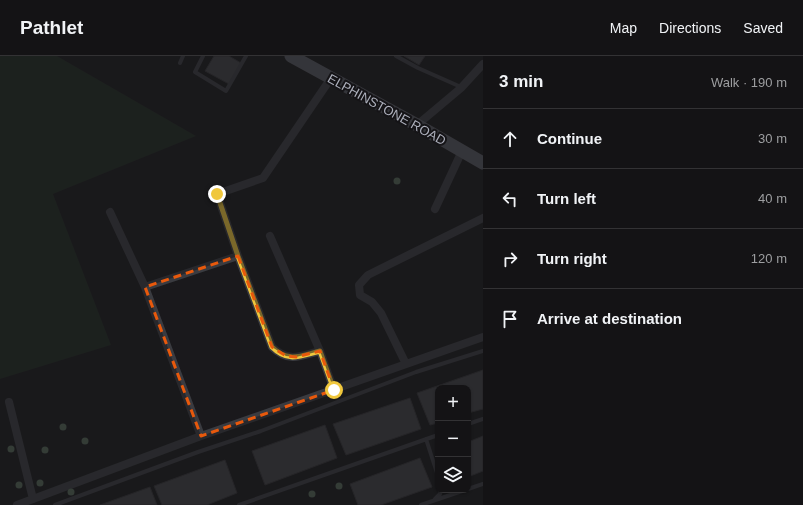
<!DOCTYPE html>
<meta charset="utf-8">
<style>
body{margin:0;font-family:Arial,sans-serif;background:#1d1c1e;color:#f1f3f6}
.controls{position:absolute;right:12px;bottom:12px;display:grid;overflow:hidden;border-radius:8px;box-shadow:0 1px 3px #0004}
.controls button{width:36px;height:36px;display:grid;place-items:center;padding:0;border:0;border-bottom:1px solid #333234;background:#141315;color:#f1f3f6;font:20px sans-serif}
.stop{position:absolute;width:12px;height:12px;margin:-9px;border:3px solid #f0c73d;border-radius:50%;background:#fff}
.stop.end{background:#f0c73d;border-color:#fff;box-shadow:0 1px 4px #0008}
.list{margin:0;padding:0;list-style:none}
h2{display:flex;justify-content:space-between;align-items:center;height:52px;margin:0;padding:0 16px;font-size:17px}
h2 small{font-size:13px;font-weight:400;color:#9d9ea0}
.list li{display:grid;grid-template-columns:26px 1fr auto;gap:12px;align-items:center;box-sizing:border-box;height:60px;padding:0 16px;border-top:1px solid #333234}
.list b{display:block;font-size:15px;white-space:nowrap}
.list em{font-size:13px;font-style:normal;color:#9d9ea0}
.icon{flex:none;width:22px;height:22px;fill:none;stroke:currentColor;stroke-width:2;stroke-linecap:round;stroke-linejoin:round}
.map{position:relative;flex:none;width:483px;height:449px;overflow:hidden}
header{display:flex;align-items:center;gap:24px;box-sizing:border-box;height:56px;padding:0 20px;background:#141315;border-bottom:1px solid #333234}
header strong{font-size:19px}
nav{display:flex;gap:22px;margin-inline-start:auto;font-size:14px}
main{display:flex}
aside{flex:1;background:#141315}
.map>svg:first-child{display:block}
</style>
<header>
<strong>Pathlet</strong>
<nav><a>Map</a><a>Directions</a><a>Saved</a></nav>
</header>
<main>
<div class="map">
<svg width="483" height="449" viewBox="0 0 483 449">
<rect width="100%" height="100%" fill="#1a191c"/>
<path fill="#212a23" d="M0,0H57L196,80L53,138L111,289L0,323Z"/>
<path fill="#414145" stroke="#343337" d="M214,0H229L241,7L229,28L205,15Z
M404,0H425L419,9Z
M483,314V353L468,357V332H438V367L430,369L417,337Z
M410,342L421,373L346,399L333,368Z
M325,369L337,402L265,429L252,395Z
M483,380V415L468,421V386Z
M420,402L432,431L381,449H358L350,428Z
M225,404L237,437L207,449H162L154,430Z
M150,431L157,449H100Z"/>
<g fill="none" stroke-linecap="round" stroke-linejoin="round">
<path stroke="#3a3b40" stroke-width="4" d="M203,0L195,16L226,35L246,0
M396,0L418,12L461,31
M180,7L183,0
M468,368L483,363
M426,383L438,420
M468,433L483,428
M435,443L440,438L441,434
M55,449L198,396L261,375L416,316L483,295
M239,449L438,379
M421,449L465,434"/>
<path stroke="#3a3b40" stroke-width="8" d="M417,69L461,32L483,8
M435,153L462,95
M110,156L145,231L201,380
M270,180L320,295L334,334
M145,231L238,200
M320,295C300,300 289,307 272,291L238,200L217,138L263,122L331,22
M406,308L381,257L372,246L360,239L359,229L368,219L483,162
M9,346L33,443
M17,449L201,380L483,281"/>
<path stroke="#56575f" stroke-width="13" d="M291,0L417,69L483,107"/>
</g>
<g fill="#546658">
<circle cx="397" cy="125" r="3.5"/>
<circle cx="63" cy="371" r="3.5"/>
<circle cx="85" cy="385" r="3.5"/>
<circle cx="11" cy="393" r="3.5"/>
<circle cx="45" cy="394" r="3.5"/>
<circle cx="40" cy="427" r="3.5"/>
<circle cx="19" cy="429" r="3.5"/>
<circle cx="339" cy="430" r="3.5"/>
<circle cx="71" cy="436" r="3.5"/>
<circle cx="312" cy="438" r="3.5"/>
</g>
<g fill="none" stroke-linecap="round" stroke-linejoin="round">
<path stroke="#f0c73d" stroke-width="5" d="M217,138L238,200L272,291C288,307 300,300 320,295L334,334"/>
</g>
<path d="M0 0H483V449H0ZM238,200L272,291L286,300L296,301L320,295L334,334L201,380L145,231Z" fill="#1a191c" fill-opacity=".55" fill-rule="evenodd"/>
<path fill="none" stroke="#e8590c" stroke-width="3" stroke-dasharray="8 5" stroke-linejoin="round" d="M238,200L272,291L286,300L296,301L320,295L334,334L201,380L145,231Z"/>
<g text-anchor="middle" stroke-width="4" stroke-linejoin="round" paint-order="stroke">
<g font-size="13" fill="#acafbb" stroke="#151417">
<text transform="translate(387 53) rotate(29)" y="5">ELPHINSTONE ROAD</text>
</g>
</g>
</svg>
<div class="controls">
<button>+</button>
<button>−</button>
<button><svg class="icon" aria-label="layers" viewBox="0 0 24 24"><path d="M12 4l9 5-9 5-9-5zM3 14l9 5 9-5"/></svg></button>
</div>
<div class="stop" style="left:334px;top:334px"></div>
<div class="stop end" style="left:217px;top:138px"></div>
</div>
<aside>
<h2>3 min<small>Walk · 190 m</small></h2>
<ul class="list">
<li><svg class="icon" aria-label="ahead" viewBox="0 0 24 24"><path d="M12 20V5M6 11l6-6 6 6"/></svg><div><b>Continue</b></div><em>30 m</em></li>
<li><svg class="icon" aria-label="left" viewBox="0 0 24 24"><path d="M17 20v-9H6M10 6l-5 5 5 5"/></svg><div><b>Turn left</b></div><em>40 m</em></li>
<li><svg class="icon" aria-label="right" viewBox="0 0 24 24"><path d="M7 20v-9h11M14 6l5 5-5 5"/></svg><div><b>Turn right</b></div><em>120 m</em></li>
<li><svg class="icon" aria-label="arrive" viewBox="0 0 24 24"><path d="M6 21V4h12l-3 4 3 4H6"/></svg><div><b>Arrive at destination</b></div></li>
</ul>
</aside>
</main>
